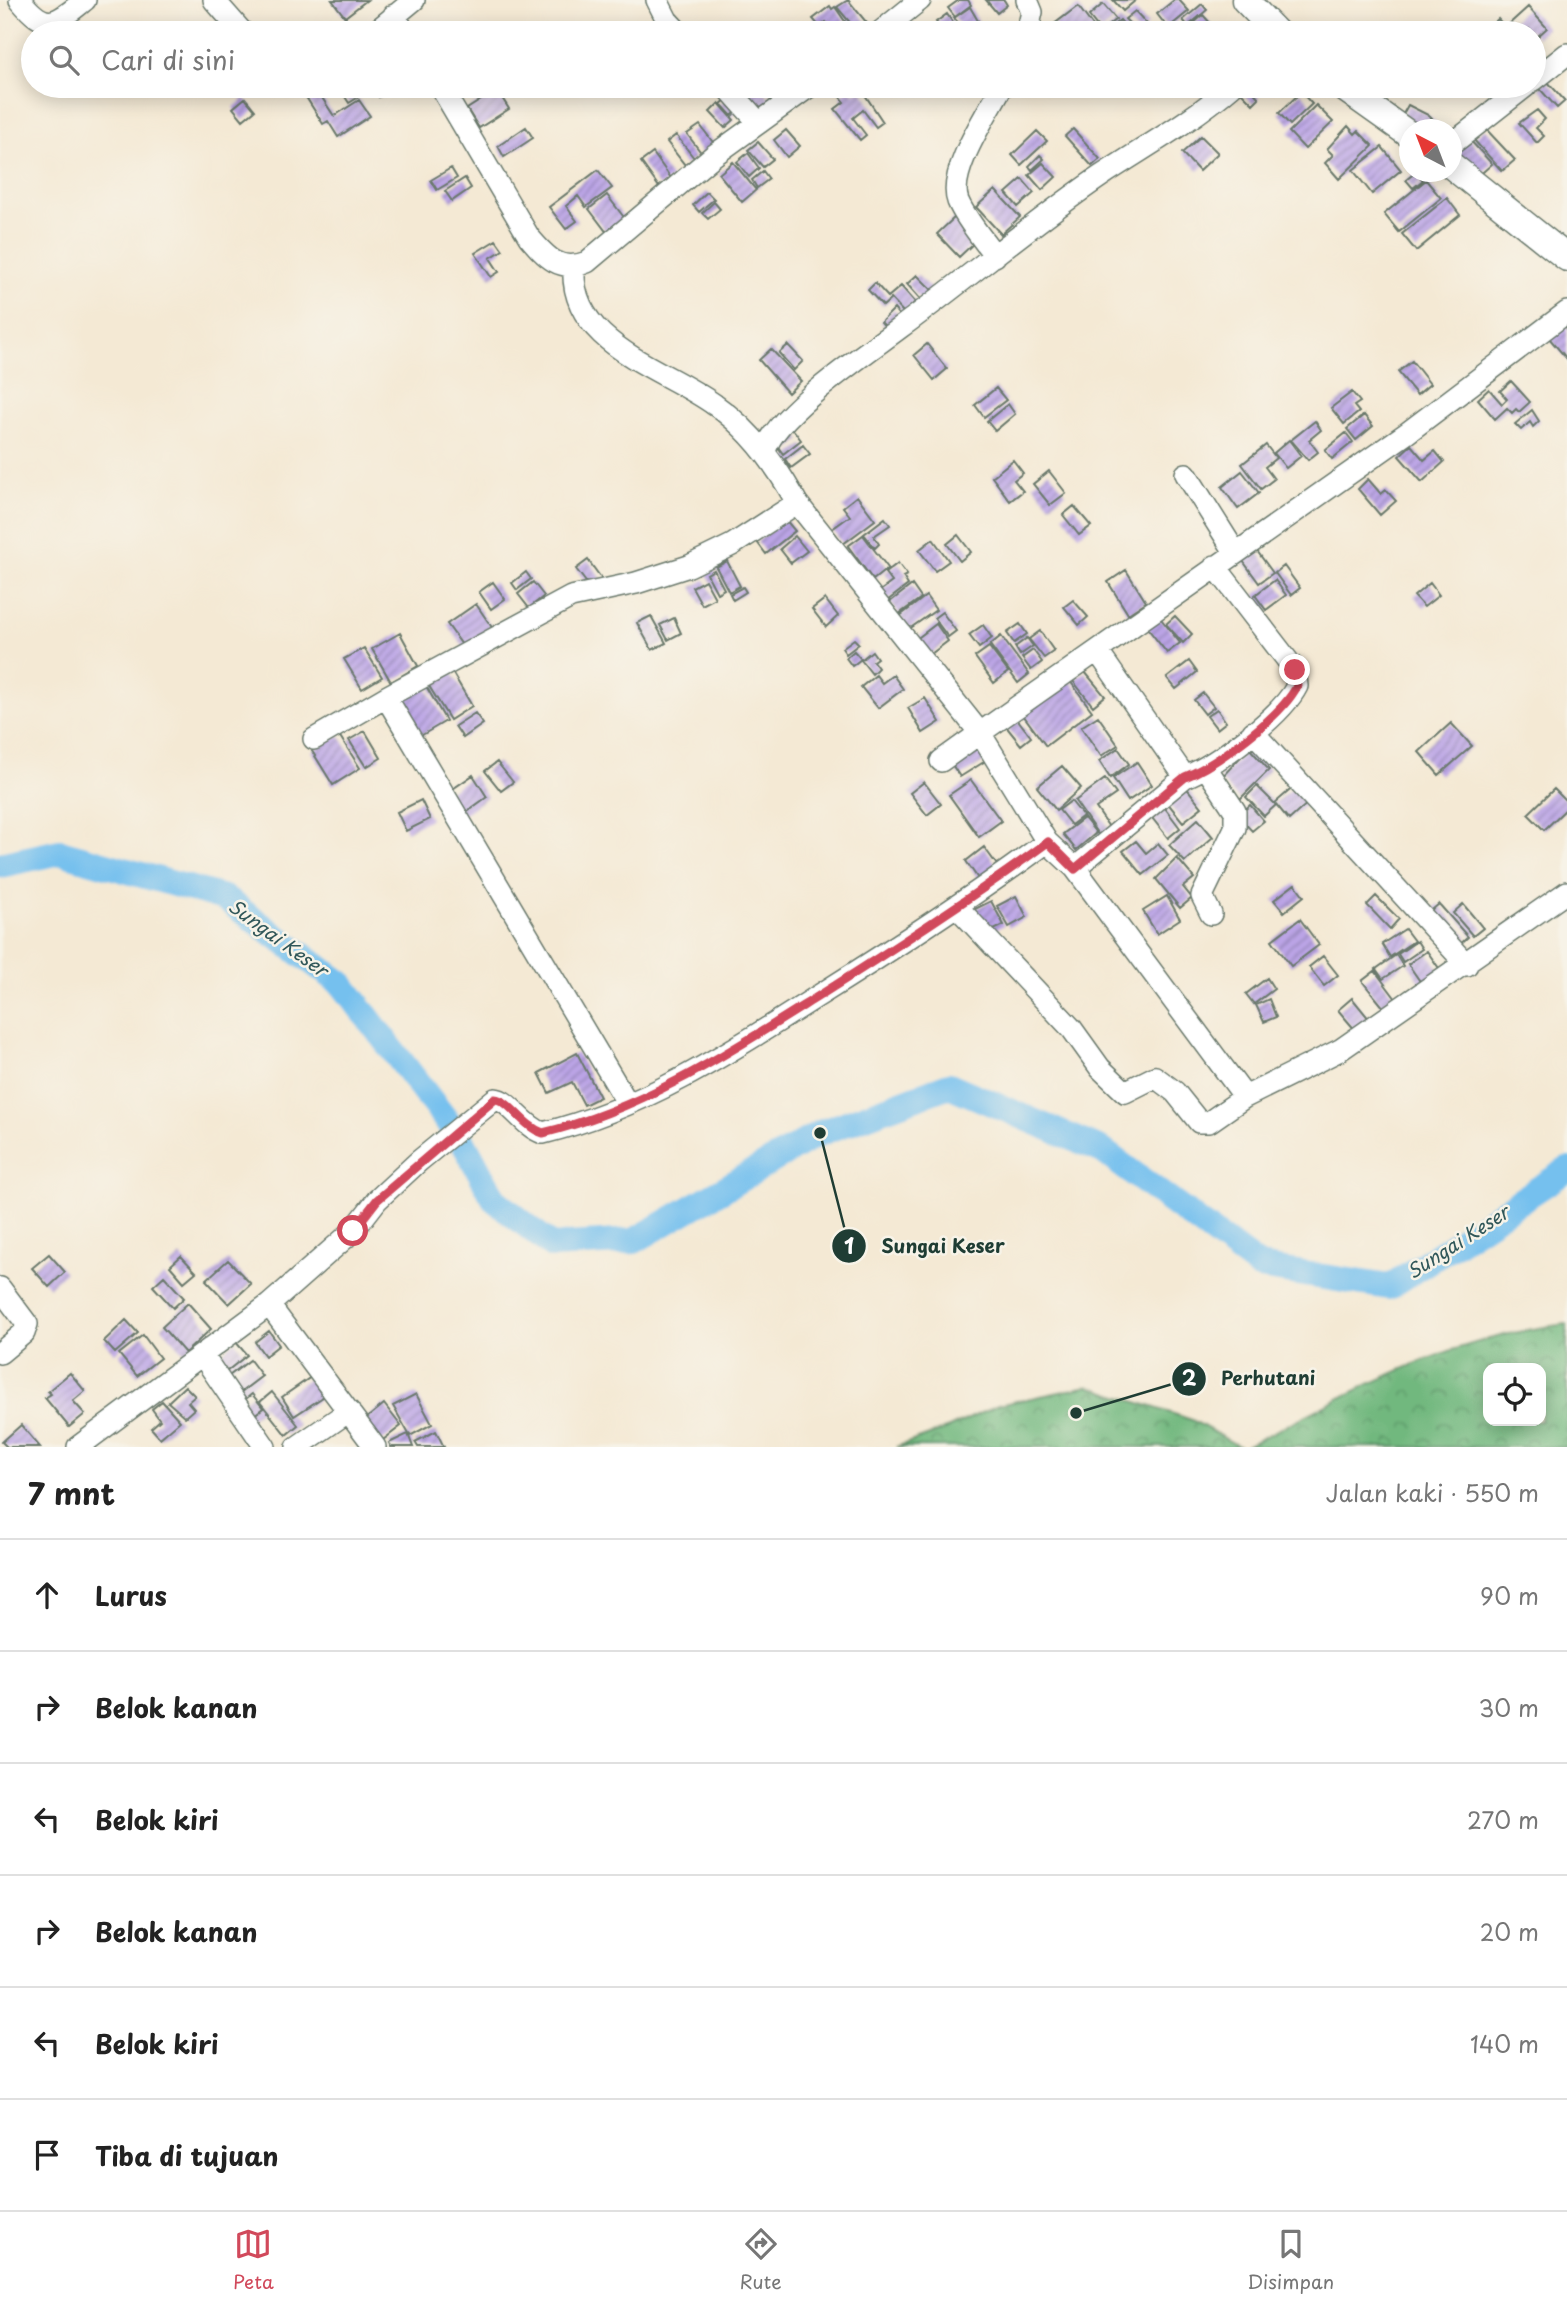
<!DOCTYPE html>
<html lang="id">
<meta charset="utf-8">
<style>
body{margin:0;font-family:"Playpen Sans",sans-serif;background:#f2f2f2;color:#222}
.controls{position:absolute;right:21px;bottom:21px;display:grid;overflow:hidden;border-radius:14px;box-shadow:0 4px 18px #0003}
.controls button{width:63px;height:63px;display:grid;place-items:center;padding:0;border:0;border-bottom:2px solid #e0e0e0;background:#fff;color:#222;font:35px sans-serif}
.compass{position:absolute;left:1399px;top:119px;width:63px;height:63px;border-radius:50%;background:#fff;box-shadow:0 4px 18px #0003;rotate:318deg}
.stop{position:absolute;width:21px;height:21px;margin:-16px;border:5px solid #d1495b;border-radius:50%;background:#fff}
.stop.end{background:#d1495b;border-color:#fff;box-shadow:0 2px 7px #0008}
.list{margin:0;padding:0;list-style:none}
h2{display:flex;justify-content:space-between;align-items:center;height:91px;margin:0;padding:0 28px;font-size:30px}
h2 small{font-size:23px;font-weight:400;color:#767676}
.list li{display:grid;grid-template-columns:46px 1fr auto;gap:21px;align-items:center;box-sizing:border-box;height:112px;padding:0 28px;border-top:2px solid #e0e0e0}
.list b{display:block;font-size:26px;white-space:nowrap}
.list em{font-size:23px;font-style:normal;color:#767676}
.icon{flex:none;width:38px;height:38px;fill:none;stroke:currentColor;stroke-width:2;stroke-linecap:round;stroke-linejoin:round}
.map{position:relative;flex:none;width:1567px;height:1447px;overflow:hidden}
.search{position:absolute;background:#fff;box-shadow:0 4px 18px #0003;left:21px;right:21px;top:21px;height:77px;display:flex;align-items:center;gap:18px;box-sizing:border-box;padding:0 24px;border-radius:38px;color:#767676;font-size:26px}
.sheet{height:763px;background:#fff}
nav{display:flex;justify-content:space-around;align-items:center;box-sizing:border-box;height:98px;border-top:2px solid #e0e0e0;background:#fff;font-size:19px;color:#767676}
nav a{display:grid;justify-items:center;gap:4px}
nav .on{color:#d1495b}
.map>svg:first-child{display:block}
</style>
<div class="map">
<svg width="1567" height="1447" viewBox="0 0 1567 1447">
<defs>
<pattern id="forest-crowns" width="20" height="18" patternUnits="userSpaceOnUse" patternTransform="scale(1.75)"><rect width="20" height="18" fill="#71b87e"/><path d="M2 6a3 3 0 1 1 6 0M12 15a3 3 0 1 1 6 0" fill="none" stroke="#5c9768"/></pattern>
<pattern id="building-hatch" width="6" height="6" patternUnits="userSpaceOnUse" patternTransform="scale(1.75)"><rect width="6" height="6" fill="#bba4e6"/><path d="M-1 1l2-2M0 6l6-6M5 7l2-2" fill="none" stroke="#9787bb"/></pattern>
</defs>
<rect width="100%" height="100%" fill="#f7f3e8"/>
<filter id="ink" filterUnits="userSpaceOnUse"><feTurbulence type="fractalNoise" baseFrequency=".0143" numOctaves="2"/><feDisplacementMap in="SourceGraphic" scale="14" xChannelSelector="R" yChannelSelector="G"/><feConvolveMatrix kernelMatrix="1 2 1 2 8 2 1 2 1" color-interpolation-filters="sRGB"/></filter>
<filter id="wash" filterUnits="userSpaceOnUse"><feTurbulence type="fractalNoise" baseFrequency=".00686" numOctaves="4" result="noise"/><feDisplacementMap in="SourceGraphic" scale="28" xChannelSelector="R" yChannelSelector="G"/><feGaussianBlur stdDeviation="1.57" result="paint"/><feColorMatrix in="noise" values="0 0 0 0 0 0 0 0 0 0 0 0 0 0 0 0 0 1.4 0 .05"/><feComposite in="paint" operator="in"/></filter>
<g filter="url(#wash)">
<rect width="100%" height="100%" fill="#f4e9d4"/>
<path fill="url(#forest-crowns)" stroke="#487a59" stroke-width="2" fill-rule="evenodd" d="M1567,1324V1447H1244C1354,1392 1442,1338 1567,1324ZM1488,1368H1541V1421H1488Z
M1088,1386L1192,1420L1240,1447H896L949,1428L998,1405Z"/>
<g fill="none" stroke-linecap="round" stroke-linejoin="round">
<path stroke="#75c0ee" stroke-width="26" d="M0,865L60,852L224,898L342,984L465,1145L495,1200L552,1246L634,1241L820,1133L949,1085L1103,1151L1259,1267L1389,1287L1567,1170"/>
</g>
<g id="blocks">
<path fill="url(#building-hatch)" d="M332,0H367L345,17Z
M848,0L867,23L857,31L837,7Z
M959,0H968L971,5L955,17L948,8Z
M986,0H1004L1007,5L997,13Z
M1113,0H1136L1123,11Z
M1174,0H1179L1189,11L1168,28L1157,14Z
M1103,4L1116,19L1101,31L1089,16Z
M1202,4L1207,10L1188,26L1183,20Z
M830,6L832,9L835,7L853,33H830L833,31L826,22L820,27L813,19Z
M1078,6L1095,29L1090,33H1060L1053,25Z
M970,7L981,26L967,33L954,18Z
M1528,7L1547,28L1537,37L1529,29L1524,33H1514L1507,26Z
M1135,11L1148,25L1139,33L1125,19Z
M947,14L953,23L960,33H939L943,31L936,22Z
M1203,15L1212,25L1203,33H1183Z
M1498,19L1510,33L1485,31Z
M1120,20L1131,33H1104Z
M1546,80L1565,101L1557,108L1539,88Z
M346,86H367L370,90L349,103L340,89Z
M372,86H396L379,97Z
M739,86H760L773,102L760,112Z
M765,86H783L791,96L780,105Z
M1200,86H1224L1203,98L1196,89Z
M1240,86H1248L1259,98L1253,104L1237,88Z
M850,89L854,94L861,89L883,122L876,127L863,110L853,118L866,135L860,140L835,109L844,102L840,97Z
M317,90L334,116L359,100L370,116L338,137L328,121L323,124L306,97Z
M497,90L509,109L479,128L467,109Z
M1301,92L1312,104L1290,125L1279,113Z
M245,98L255,110L243,120L233,108Z
M727,99L738,110L732,116L721,104Z
M719,103L734,120L725,128L710,112Z
M1316,105L1333,122L1305,149L1289,132Z
M1408,105L1428,115L1440,126L1437,130H1411L1398,123Z
M1537,110L1545,119L1536,128L1544,136L1537,143L1519,123Z
M700,125L715,145L703,155L687,134Z
M1348,126L1355,134L1358,131L1373,146L1339,179L1325,163L1333,155L1327,149Z
M526,127L533,138L504,157L498,146Z
M1485,128L1515,160L1502,171L1473,139Z
M1073,129L1100,159L1092,166L1065,136Z
M786,130L800,146L787,157L774,140Z
M1037,131L1047,141L1021,165L1012,155Z
M676,135L694,158L685,165L667,142Z
M1201,136L1218,153L1199,171L1182,153Z
M1469,139L1492,164L1475,179L1452,154Z
M758,142L773,159L763,167L748,150Z
M1382,147L1401,170L1372,194L1353,170Z
M653,153L671,178L659,187L641,162Z
M748,153L759,168L749,177L737,162Z
M1040,155L1044,159L1032,170L1029,166Z
M733,162L756,190L742,202L719,174Z
M1043,163L1056,177L1042,190L1029,175Z
M451,168L457,178L437,190L431,180Z
M598,170L612,188L586,207L578,196L566,206L577,221L566,229L549,207Z
M763,171L769,179L757,188L752,180Z
M1416,172L1423,180L1413,188L1406,180Z
M465,178L471,188L452,201L445,191Z
M1022,179L1034,193L1018,207L1006,193Z
M1426,180L1441,198L1399,232L1384,214Z
M995,190L1020,217L1001,234L976,207Z
M707,192L714,199L699,212L693,205Z
M607,195L626,220L608,234L589,209Z
M1447,198L1460,215L1416,251L1402,234Z
M714,202L720,209L708,219L702,213Z
M955,217L976,241L959,257L937,234Z
M496,240L503,250L490,258L499,272L491,277L475,253Z
M917,275L933,291L922,301L907,284Z
M875,283L888,297L901,286L915,302L904,313L891,299L883,306L868,290Z
M894,309L904,321L891,333L881,322Z
M1567,322V359L1549,338Z
M927,344L947,369L934,380L914,355Z
M788,345L803,361L794,370L779,353Z
M771,349L801,381L788,393L759,360Z
M1412,361L1430,384L1417,395L1398,372Z
M1511,381L1530,402L1519,412L1516,409L1512,413L1507,408L1495,419L1478,399L1489,389L1502,404L1507,399L1500,391Z
M996,388L1006,400L984,417L975,405Z
M1352,392L1360,402L1354,406L1359,412L1344,424L1331,408Z
M1008,404L1015,414L995,431L987,421Z
M1532,410L1539,421L1533,427L1530,422L1521,430L1515,424Z
M1364,415L1373,426L1356,440L1347,429Z
M1315,421L1321,430L1309,440L1318,452L1308,460L1291,440Z
M792,428L801,440L783,454L774,441Z
M1346,433L1353,442L1332,459L1325,450Z
M1289,440L1301,456L1286,468L1274,453Z
M803,445L810,454L791,468L785,459Z
M1266,445L1276,458L1265,467L1274,479L1261,489L1242,464Z
M1411,445L1424,460L1435,451L1444,462L1422,482L1399,456Z
M1013,460L1023,473L1014,480L1023,491L1010,501L992,477Z
M1049,471L1066,493L1050,505L1033,484Z
M1242,471L1259,493L1238,509L1222,487Z
M1368,479L1381,494L1386,490L1396,501L1380,515L1358,489Z
M857,496L875,520L843,544L832,529L850,516L843,507Z
M1074,506L1091,526L1079,535L1063,515Z
M885,518L890,525L874,536L879,544L875,548L864,534Z
M785,519L795,531L766,554L757,542Z
M863,535L888,568L873,580L848,546Z
M958,535L971,552L960,561L947,544Z
M795,536L807,551L791,563L780,549Z
M933,539L949,561L935,571L919,550Z
M1257,551L1273,573L1259,583L1243,561Z
M588,560L604,582L592,590L576,569Z
M727,561L740,586L729,592L716,567Z
M898,563L907,575L903,577L908,585L887,601L880,591L892,582L885,573Z
M1284,566L1300,588L1291,595L1275,573Z
M714,570L724,589L717,593L707,574Z
M1126,570L1146,602L1128,614L1108,582Z
M526,572L531,579L517,590L512,583Z
M705,580L715,598L702,605L692,587Z
M1275,580L1286,595L1266,610L1255,595Z
M493,582L505,599L491,609L479,592Z
M533,582L544,596L529,608L518,594Z
M1430,583L1439,595L1424,607L1414,596Z
M912,585L921,598L899,614L890,602Z
M743,587L746,592L733,600L730,594Z
M926,596L936,610L909,629L900,616Z
M825,599L838,616L826,627L812,609Z
M1073,600L1088,617L1079,625L1064,607Z
M476,604L493,629L465,649L447,624Z
M942,612L956,631L948,637L934,618Z
M1158,615L1180,643L1167,653L1145,625Z
M651,616L666,643L652,650L637,623Z
M1175,616L1192,634L1183,643L1166,624Z
M674,618L681,633L668,640L660,625Z
M936,624L948,641L923,660L910,644Z
M1020,624L1027,634L1014,643L1007,633Z
M983,625L992,638L979,648L969,635Z
M1040,631L1054,651L1044,658L1029,639Z
M400,633L418,666L391,682L372,649Z
M1001,636L1029,674L1018,683L990,645Z
M1027,638L1033,646L1020,655L1015,647Z
M854,639L859,644L846,654L842,648Z
M989,647L1008,672L994,683L975,657Z
M364,648L382,677L362,689L344,659Z
M1033,650L1042,662L1031,670L1022,658Z
M854,651L861,659L852,666L846,658Z
M872,651L877,658L873,661L878,668L872,674L861,660Z
M1189,661L1197,672L1176,689L1167,678Z
M452,672L472,706L450,720L429,686Z
M1085,672L1105,696L1093,706L1073,681Z
M876,675L882,683L893,675L903,689L878,708L861,687Z
M1067,677L1092,711L1046,746L1021,712Z
M426,686L446,721L417,738L396,703Z
M1203,693L1214,707L1205,714L1194,700Z
M925,698L940,722L923,733L908,708Z
M1217,709L1226,722L1217,729L1207,716Z
M475,713L483,724L463,738L455,726Z
M1015,716L1031,737L1021,745L1004,724Z
M1098,716L1118,745L1101,756L1081,727Z
M1451,723L1472,746L1439,775L1419,752Z
M365,731L381,758L366,767L349,740Z
M339,735L360,768L333,785L312,751Z
M978,746L987,760L960,777L951,763Z
M1118,748L1129,764L1110,778L1099,761Z
M1249,748L1269,770L1239,800L1220,779Z
M497,762L513,782L501,791L485,771Z
M1137,762L1152,785L1128,801L1113,778Z
M1062,766L1081,788L1056,810L1037,787Z
M473,775L487,797L459,817L444,795Z
M1105,779L1116,794L1096,808L1113,833L1102,840L1075,801Z
M971,780L1001,821L979,837L949,795Z
M924,782L941,804L927,815L910,793Z
M1296,785L1310,801L1289,820L1275,803Z
M1185,786L1202,807L1183,822L1166,801Z
M1257,786L1276,805L1264,816L1246,797Z
M1554,789L1567,802V808L1544,830L1528,814Z
M421,800L430,819L406,831L397,812Z
M1071,801L1083,816L1071,825L1059,810Z
M1162,804L1180,828L1168,838L1149,814Z
M1250,805L1264,821L1252,831L1238,816Z
M1084,818L1096,833L1076,850L1063,834Z
M1198,819L1213,837L1185,862L1169,845Z
M1136,841L1146,853L1158,843L1168,855L1143,875L1123,851Z
M984,847L1002,872L983,886L966,861Z
M1177,858L1194,878L1183,887L1192,898L1180,908L1156,879Z
M1295,884L1304,896L1284,912L1274,900Z
M1016,896L1027,917L1009,927L997,906Z
M1167,896L1180,919L1157,934L1143,911Z
M1376,896L1399,919L1390,929L1367,905Z
M991,901L1004,925L984,935L971,911Z
M1439,904L1468,937L1455,949L1426,915Z
M1463,904L1483,928L1473,936L1453,913Z
M1300,919L1319,945L1291,966L1272,940Z
M1405,929L1414,941L1390,957L1382,944Z
M1417,941L1422,949L1403,962L1398,954Z
M1427,951L1443,974L1424,987L1408,964Z
M1396,955L1403,966L1383,979L1376,969Z
M1323,956L1338,975L1324,986L1309,967Z
M1375,971L1396,999L1384,1008L1362,981Z
M1267,978L1274,989L1254,1004L1246,994Z
M1352,998L1370,1020L1356,1031L1338,1010Z
M1269,999L1276,1017L1264,1022L1256,1005Z
M577,1053L600,1097L584,1105L572,1082L549,1093L539,1073Z
M49,1254L65,1272L49,1287L32,1268Z
M181,1256L196,1272L184,1282L170,1266Z
M228,1260L251,1284L229,1304L206,1280Z
M164,1276L184,1298L173,1308L153,1286Z
M188,1303L211,1329L185,1353L162,1327Z
M126,1320L138,1333L115,1353L104,1341Z
M269,1331L279,1345L265,1356L255,1342Z
M143,1335L160,1358L137,1376L119,1354Z
M235,1341L247,1355L222,1375L211,1362Z
M250,1360L262,1376L237,1395L225,1379Z
M70,1373L85,1391L73,1401L85,1414L69,1427L45,1398L51,1394L48,1391Z
M311,1377L323,1397L294,1416L282,1397Z
M185,1386L195,1396L188,1402L194,1409L185,1417L168,1402Z
M272,1392L298,1425L286,1435L260,1402Z
M252,1394L263,1408L248,1420L237,1406Z
M416,1394L432,1424L410,1436L393,1406Z
M162,1401L180,1421L160,1438L151,1428L160,1420L152,1409Z
M384,1404L401,1426L379,1443L362,1422Z
M21,1425L40,1447H7L2,1442Z
M436,1431L444,1447H418L415,1442Z
M408,1434L413,1447H391L389,1443Z"/>
</g>
</g>
<g filter="url(#ink)">
<use href="#blocks" fill-opacity="0" stroke="#6a796c" stroke-width="2"/>
<g fill="none" stroke-linecap="round" stroke-linejoin="round">
<defs>
<path id="minor" d="M20,0C47,33 55,24 85,0
M214,0L243,33
M657,0L667,20L679,33
M1027,0L1032,12L1027,33
M394,15L405,33
M374,33L414,0
M879,33L920,0
M1534,80L1567,54
M440,86L529,237C546,257 560,273 587,262L713,156L810,86
M726,86L759,123
M1452,144L1526,86
M995,256C983,239 966,220 958,201C947,172 988,113 1002,86
M574,267C569,345 663,367 715,405C751,430 776,464 797,503L980,733L1407,433L1567,312
M765,451C775,414 868,352 901,327C968,278 1032,223 1101,176C1148,145 1189,123 1232,86
M1186,474L1235,552
M1098,652L1185,777
M1253,732L1467,965
M314,739L386,697
M941,761L980,733L1047,842L1075,868L1245,1097L1340,1050L1567,892
M1207,769L1235,811V828L1202,896L1211,914
M1075,868L1185,777C1216,765 1282,716 1297,686L1295,670L1215,566
M958,908L1072,1029L1100,1068L1125,1092L1155,1077L1175,1092L1199,1122H1209L1245,1097
M628,1104L386,697L571,597L636,583L689,566L732,545L797,503
M0,1288L27,1324L24,1333L0,1353
M269,1305L375,1447
M203,1356L265,1447
M78,1447L269,1305L353,1231L377,1200L419,1161L495,1099C510,1100 522,1126 543,1133C643,1109 732,1051 818,996C896,947 973,897 1047,842
M297,1447L349,1411"/>
<path id="major" d="M1245,0L1277,33
M1341,86L1410,135
M1452,166L1567,258"/>
</defs>
<use href="#minor" stroke="#6a796c" stroke-width="24"/>
<use href="#major" stroke="#6a796c" stroke-width="29"/>
<use href="#minor" stroke="#fff" stroke-width="21"/>
<use href="#major" stroke="#fff" stroke-width="26"/>
</g>
</g>
<g fill="none" stroke-linecap="round" stroke-linejoin="round" filter="url(#ink)">
<path stroke="#d1495b" stroke-width="9" d="M353,1231L377,1200L495,1099C510,1100 522,1126 543,1133C641,1110 730,1052 814,999C893,949 972,898 1048,842L1075,869L1185,777C1216,765 1282,716 1297,686L1295,670"/>
</g>
<g text-anchor="middle" stroke-width="5" stroke-linejoin="round" paint-order="stroke">
<g font-size="19" font-style="italic" fill="#305759" stroke="#f7f3e8">
<text transform="translate(278 938) rotate(36)" y="7">Sungai Keser</text>
<text transform="translate(1458 1242) rotate(-33)" y="7">Sungai Keser</text>
</g>
</g>
<path fill="none" stroke="#1f3d34" stroke-width="2.5" d="M820 1133L849 1246M1076 1413L1189 1379"/>
<g fill="#1f3d34" stroke="#f7f3e8" stroke-width="2.5">
<circle cx="820" cy="1133" r="7"/>
<circle cx="1076" cy="1413" r="7"/>
<circle cx="849" cy="1246" r="18"/>
<circle cx="1189" cy="1379" r="18"/>
</g>
<g font-size="21" text-anchor="middle" font-weight="bold" fill="#fff">
<text x="849" y="1254">1</text>
<text x="1189" y="1386">2</text>
</g>
<g font-size="19" text-anchor="middle" font-weight="bold" fill="#1f3d34" stroke="#f7f3e8" stroke-width="5" stroke-linejoin="round" paint-order="stroke">
<text x="943" y="1253">Sungai Keser</text>
<text x="1268" y="1385">Perhutani</text>
</g>
</svg>
<div class="controls">
<button><svg class="icon" aria-label="locate" viewBox="0 0 24 24"><circle cx="12" cy="12" r="6"/><path d="M12 2v4M12 18v4M2 12h4M18 12h4"/></svg></button>
</div>
<svg class="compass" viewBox="-18 -18 36 36"><path d="M0-13l5 13h-10z" fill="#e53935"/><path d="M0 13l5-13h-10z" fill="#767676"/></svg>
<div class="stop" style="left:353px;top:1231px"></div>
<div class="stop end" style="left:1295px;top:670px"></div>
<div class="search"><svg class="icon" aria-label="search" viewBox="0 0 24 24"><circle cx="10" cy="10" r="6"/><path d="M15 15l6 6"/></svg>Cari di sini</div>
</div>
<section class="sheet">
<h2>7 mnt<small>Jalan kaki · 550 m</small></h2>
<ul class="list">
<li><svg class="icon" aria-label="ahead" viewBox="0 0 24 24"><path d="M12 20V5M6 11l6-6 6 6"/></svg><div><b>Lurus</b></div><em>90 m</em></li>
<li><svg class="icon" aria-label="right" viewBox="0 0 24 24"><path d="M7 20v-9h11M14 6l5 5-5 5"/></svg><div><b>Belok kanan</b></div><em>30 m</em></li>
<li><svg class="icon" aria-label="left" viewBox="0 0 24 24"><path d="M17 20v-9H6M10 6l-5 5 5 5"/></svg><div><b>Belok kiri</b></div><em>270 m</em></li>
<li><svg class="icon" aria-label="right" viewBox="0 0 24 24"><path d="M7 20v-9h11M14 6l5 5-5 5"/></svg><div><b>Belok kanan</b></div><em>20 m</em></li>
<li><svg class="icon" aria-label="left" viewBox="0 0 24 24"><path d="M17 20v-9H6M10 6l-5 5 5 5"/></svg><div><b>Belok kiri</b></div><em>140 m</em></li>
<li><svg class="icon" aria-label="arrive" viewBox="0 0 24 24"><path d="M6 21V4h12l-3 4 3 4H6"/></svg><div><b>Tiba di tujuan</b></div></li>
</ul>
</section>
<nav>
<a class="on"><svg class="icon" aria-label="map" viewBox="0 0 24 24"><path d="M3 6l6-2 6 2 6-2v14l-6 2-6-2-6 2zM9 4v14M15 6v14"/></svg>Peta</a>
<a><svg class="icon" aria-label="directions" viewBox="0 0 24 24"><path d="M12 3l9 9-9 9-9-9zM9 14v-3h6M13 9l2 2-2 2"/></svg>Rute</a>
<a><svg class="icon" aria-label="saved" viewBox="0 0 24 24"><path d="M7 4h10v16l-5-4-5 4z"/></svg>Disimpan</a>
</nav>
